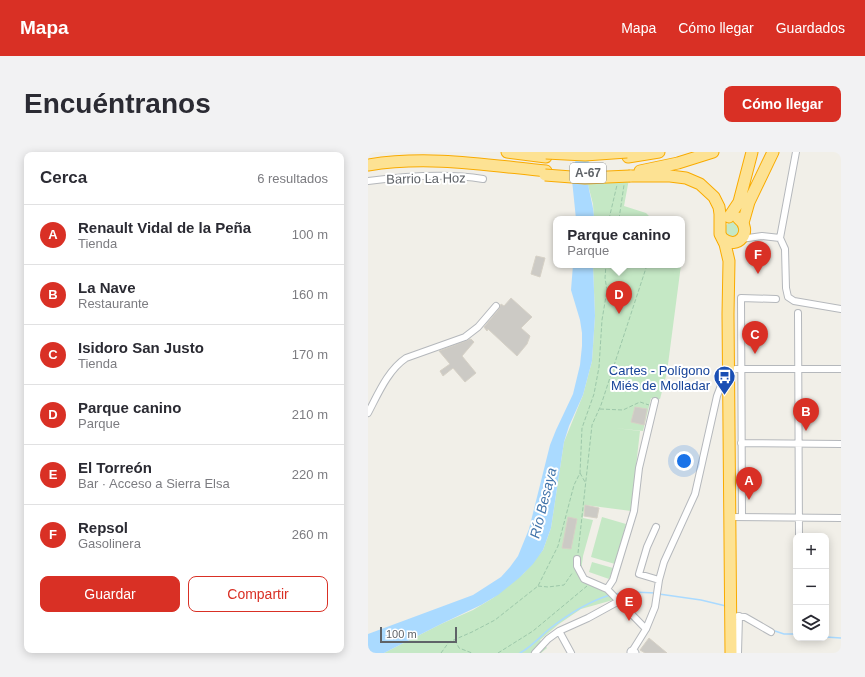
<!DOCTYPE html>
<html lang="es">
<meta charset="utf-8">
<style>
body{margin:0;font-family:Arial,sans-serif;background:#f2f2f3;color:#2b2b33}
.controls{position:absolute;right:12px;bottom:12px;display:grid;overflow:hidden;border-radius:8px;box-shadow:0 2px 10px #0003}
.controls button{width:36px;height:36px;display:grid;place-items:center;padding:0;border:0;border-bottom:1px solid #e1e1e2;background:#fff;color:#2b2b33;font:20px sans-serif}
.scale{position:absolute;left:12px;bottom:10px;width:77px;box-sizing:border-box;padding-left:4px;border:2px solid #5f6368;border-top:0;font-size:11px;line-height:14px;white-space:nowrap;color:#5f6368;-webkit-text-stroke:3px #fff;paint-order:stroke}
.you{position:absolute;left:316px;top:309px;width:14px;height:14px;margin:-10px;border:3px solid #fff;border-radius:50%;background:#1a73e8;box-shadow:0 0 0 6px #1a73e833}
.badge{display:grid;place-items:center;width:26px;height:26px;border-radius:50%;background:#d93025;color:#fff;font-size:13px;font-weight:700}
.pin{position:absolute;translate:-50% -33px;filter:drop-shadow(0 1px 2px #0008)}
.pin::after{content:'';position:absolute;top:21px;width:14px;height:12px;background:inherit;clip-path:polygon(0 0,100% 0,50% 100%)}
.popup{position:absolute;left:185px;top:64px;width:132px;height:52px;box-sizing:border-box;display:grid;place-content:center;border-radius:8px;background:#fff;filter:drop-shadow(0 1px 3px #0005);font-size:13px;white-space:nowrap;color:#7c7c81}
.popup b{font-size:15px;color:#2b2b33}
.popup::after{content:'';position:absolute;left:50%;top:100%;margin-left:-8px;border:8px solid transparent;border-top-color:#fff}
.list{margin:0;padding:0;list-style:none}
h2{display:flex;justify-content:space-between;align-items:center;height:52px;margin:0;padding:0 16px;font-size:17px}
h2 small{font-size:13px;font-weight:400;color:#7c7c81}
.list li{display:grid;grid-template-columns:26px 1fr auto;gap:12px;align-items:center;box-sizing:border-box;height:60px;padding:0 16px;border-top:1px solid #e1e1e2}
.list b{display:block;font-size:15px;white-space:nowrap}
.list p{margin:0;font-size:13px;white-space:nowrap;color:#7c7c81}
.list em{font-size:13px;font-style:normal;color:#7c7c81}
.actions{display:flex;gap:8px;padding:12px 16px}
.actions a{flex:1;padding:9px 0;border:1px solid #d93025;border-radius:8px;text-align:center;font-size:14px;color:#d93025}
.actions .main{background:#d93025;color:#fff}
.icon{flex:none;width:22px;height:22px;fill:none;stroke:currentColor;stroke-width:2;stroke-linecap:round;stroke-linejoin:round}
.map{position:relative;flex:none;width:473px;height:501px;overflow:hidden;border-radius:8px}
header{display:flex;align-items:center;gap:24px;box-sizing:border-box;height:56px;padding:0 20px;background:#d93025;color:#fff}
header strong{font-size:19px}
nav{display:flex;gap:22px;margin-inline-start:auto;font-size:14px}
.intro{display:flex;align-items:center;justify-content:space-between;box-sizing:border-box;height:96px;padding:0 24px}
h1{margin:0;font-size:28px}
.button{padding:10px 18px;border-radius:8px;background:#d93025;color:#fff;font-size:14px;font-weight:700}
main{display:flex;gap:24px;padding:0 24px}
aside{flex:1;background:#fff;border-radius:8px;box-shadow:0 2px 10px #0003}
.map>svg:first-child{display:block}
</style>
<header>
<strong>Mapa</strong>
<nav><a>Mapa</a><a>Cómo llegar</a><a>Guardados</a></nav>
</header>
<div class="intro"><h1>Encuéntranos</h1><a class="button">Cómo llegar</a></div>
<main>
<aside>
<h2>Cerca<small>6 resultados</small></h2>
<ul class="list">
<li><span class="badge">A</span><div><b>Renault Vidal de la Peña</b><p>Tienda</p></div><em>100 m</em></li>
<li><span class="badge">B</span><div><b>La Nave</b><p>Restaurante</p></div><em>160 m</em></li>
<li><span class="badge">C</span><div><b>Isidoro San Justo</b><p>Tienda</p></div><em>170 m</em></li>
<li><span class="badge">D</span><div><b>Parque canino</b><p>Parque</p></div><em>210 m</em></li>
<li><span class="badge">E</span><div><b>El Torreón</b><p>Bar · Acceso a Sierra Elsa</p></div><em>220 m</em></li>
<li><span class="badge">F</span><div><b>Repsol</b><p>Gasolinera</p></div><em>260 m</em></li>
</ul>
<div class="actions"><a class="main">Guardar</a><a>Compartir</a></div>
</aside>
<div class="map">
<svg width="473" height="501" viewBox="0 0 473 501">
<rect width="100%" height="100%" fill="#f1efe8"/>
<path fill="#c5e8c5" d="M261,27L256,54L278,61L284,67H226L225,52L219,29Z
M366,69L373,75L368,86L358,84L356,76L361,70Z
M225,113H313L299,220L292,247L283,246L275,279L247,276L272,279L263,359L217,353L215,366L225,368L215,404L212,427C227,434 234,435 245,448L213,457L191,472L172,488L179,496L173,501H16L73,472L105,458L125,446L156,421L175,398L183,376L196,290L215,243L224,209L227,164Z
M234,365L258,372L247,412L223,405Z
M224,410L245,416L241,427L221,420Z"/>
<path fill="#aadaff" d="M209,0L222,4C220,13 218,21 220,30C221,42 226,54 226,67H208L204,28Z
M205,113H225L227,164L224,209L215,243L201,274L196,290L183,376L175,398L165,412L151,426L130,443L113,453L73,472L16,501H0V482L105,443L133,425L142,415L150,404L161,377L182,293L188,278L205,242L212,213L214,194V181L212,168L203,138Z"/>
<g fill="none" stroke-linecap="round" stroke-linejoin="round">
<path stroke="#aadaff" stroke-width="1.5" d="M246,442L265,440L288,441
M291,442L333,448L358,454
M407,479L416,482H428
M458,485L473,486
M152,501C163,495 171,486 180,478C199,463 219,450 242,443"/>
</g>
<path fill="#cccac5" stroke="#d6d1c6" d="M168,104L177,106L172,125L163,122Z
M143,146L164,165L153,176L162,184L159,192L149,204L120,177L119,179L116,175L131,157L133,152L136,154Z
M103,187L106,190L94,204L108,221L97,230L85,216L75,224L72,219L82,212L71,199Z
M267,255L279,257L276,273L263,270Z
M217,353L231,356L229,366L216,364Z
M200,365L209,367L203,397L194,396Z
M281,486L299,501H277L272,498Z"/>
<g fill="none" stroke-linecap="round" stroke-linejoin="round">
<defs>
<path id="street" d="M0,29C38,24 78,21 115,27
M412,86L428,0
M373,87L394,84L412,86L417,97L418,136L420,145L426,149L473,157
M430,161L431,384
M0,261C10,242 20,218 38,206L97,185L110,175L128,154
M373,291L473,292
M362,365L473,366
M374,365L373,146L408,147
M288,375L279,395L271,422L291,428
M209,407V414L216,427L239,437L278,477
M239,437L245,428L266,359L271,316L287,249
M362,464L377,465L403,480
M191,479L203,501
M167,501L180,487L191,479L220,466L251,449
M263,501L278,477L287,455L291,428L296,410L327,342L349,244L354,231L361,219L368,217H473
M370,501L371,464"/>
<path id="secondary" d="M264,500L266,501"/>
<path id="highway" d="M139,0L178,5
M260,5L291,0
M0,13C60,3 118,13 178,19
M272,19L310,11L345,0
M262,24H302L318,26L332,32L346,45L351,55L352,62V82L357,92L361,109L360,162L363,501
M361,65L371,50L384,0
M375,71L381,50L405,0
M354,86C370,100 386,78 370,66"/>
</defs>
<use href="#street" stroke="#b5b8bc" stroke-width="8"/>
<use href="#secondary" stroke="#b6babf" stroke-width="11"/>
<use href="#highway" stroke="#f9ab00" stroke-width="13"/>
<path stroke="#9cc7a9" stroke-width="1" stroke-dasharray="4 2" stroke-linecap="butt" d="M241,67L249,33
M251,67L256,33
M232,257L255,258L272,250L281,253
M212,321L217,330
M210,401L224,273L233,253L279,113
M170,434L180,435L196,433L205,420
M87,488L91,496L104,501
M73,501L81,490L104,480L127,468L170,434L190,394L206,333L212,321L214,276L226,242L231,215L234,168L239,138L237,126L238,113
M130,501L165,479L219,434"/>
<use href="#street" stroke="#fff" stroke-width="6"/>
<use href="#secondary" stroke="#fff" stroke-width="9"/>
<use href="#highway" stroke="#fde293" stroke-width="11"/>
<defs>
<path id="highway-bridge" d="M178,1L217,3L259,0
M177,23L217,26L262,24"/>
</defs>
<use href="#highway-bridge" stroke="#f9ab00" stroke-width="13" stroke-linecap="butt"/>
<use href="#highway-bridge" stroke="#fde293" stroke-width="11"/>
</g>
<defs>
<symbol id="bus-pin" viewBox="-11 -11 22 30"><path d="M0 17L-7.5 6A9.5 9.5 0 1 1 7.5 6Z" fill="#1a4fb4" stroke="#fff"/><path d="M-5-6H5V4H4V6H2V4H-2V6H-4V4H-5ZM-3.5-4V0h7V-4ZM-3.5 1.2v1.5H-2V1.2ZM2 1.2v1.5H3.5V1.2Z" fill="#fff"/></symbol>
</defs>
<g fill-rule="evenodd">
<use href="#bus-pin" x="344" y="212" width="25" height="34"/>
</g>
<g text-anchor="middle" stroke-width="4" stroke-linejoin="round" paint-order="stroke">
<rect fill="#fff" stroke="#8f9295" stroke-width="1" x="202" y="11" width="36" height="20" rx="3"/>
<g font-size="12" font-weight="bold" fill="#5f6368">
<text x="220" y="25">A-67</text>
</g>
<g font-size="13" fill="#5f6368" stroke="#fff">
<text transform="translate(58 26) rotate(-1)" y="5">Barrio La Hoz</text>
</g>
<g font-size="13" fill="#164399" stroke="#fff" text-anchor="end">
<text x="342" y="223">Cartes - Polígono<tspan x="342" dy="15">Miés de Molladar</tspan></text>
</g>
<g font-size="14" font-style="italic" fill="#4174aa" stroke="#fff">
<text transform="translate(175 351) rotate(-76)" y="5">Río Besaya</text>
</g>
</g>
</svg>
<div class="controls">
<button>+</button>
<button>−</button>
<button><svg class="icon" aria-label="layers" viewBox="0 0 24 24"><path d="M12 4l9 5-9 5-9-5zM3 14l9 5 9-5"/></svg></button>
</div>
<div class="scale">100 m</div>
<div class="you"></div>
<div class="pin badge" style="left:381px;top:348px">A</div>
<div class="pin badge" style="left:438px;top:279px">B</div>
<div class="pin badge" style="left:387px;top:202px">C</div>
<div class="pin badge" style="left:251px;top:162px">D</div>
<div class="popup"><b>Parque canino</b>Parque</div>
<div class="pin badge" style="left:261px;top:469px">E</div>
<div class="pin badge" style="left:390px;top:122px">F</div>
</div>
</main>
